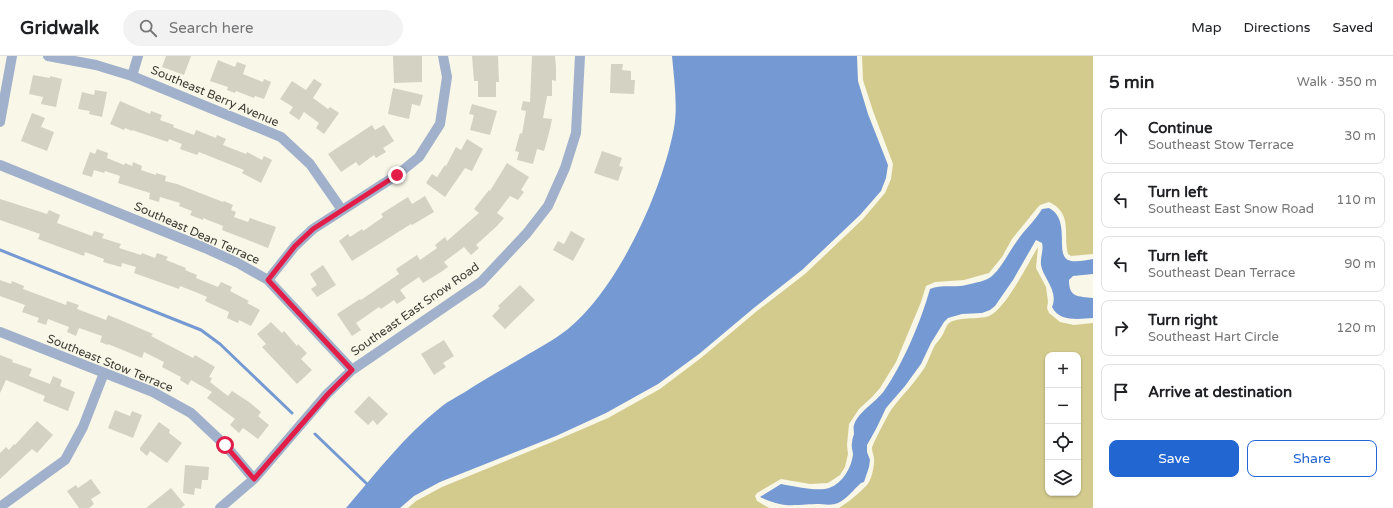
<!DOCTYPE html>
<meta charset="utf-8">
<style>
body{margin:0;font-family:"Varela Round",sans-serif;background:#f2f2f2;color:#202124}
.controls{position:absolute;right:12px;bottom:12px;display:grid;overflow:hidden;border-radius:8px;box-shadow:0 1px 3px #0004}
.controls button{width:36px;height:36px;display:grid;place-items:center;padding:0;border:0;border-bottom:1px solid #e0e0e0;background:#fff;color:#202124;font:20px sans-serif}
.stop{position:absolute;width:12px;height:12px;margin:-9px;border:3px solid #e11d48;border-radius:50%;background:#fff}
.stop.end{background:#e11d48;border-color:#fff;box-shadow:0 1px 4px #0008}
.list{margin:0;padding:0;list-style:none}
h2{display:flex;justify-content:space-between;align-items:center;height:52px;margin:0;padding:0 16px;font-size:17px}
h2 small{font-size:13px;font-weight:400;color:#757577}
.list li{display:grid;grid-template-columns:26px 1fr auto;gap:12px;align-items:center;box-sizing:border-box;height:56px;margin:0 8px 8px;padding:0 8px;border:1px solid #e0e0e0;border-radius:8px}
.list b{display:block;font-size:15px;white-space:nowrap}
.list p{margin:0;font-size:13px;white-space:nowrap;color:#757577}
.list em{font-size:13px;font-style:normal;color:#757577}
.actions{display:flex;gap:8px;padding:12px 16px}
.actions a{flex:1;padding:9px 0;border:1px solid #2266d2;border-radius:8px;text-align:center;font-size:14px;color:#2266d2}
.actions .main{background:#2266d2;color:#fff}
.icon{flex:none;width:22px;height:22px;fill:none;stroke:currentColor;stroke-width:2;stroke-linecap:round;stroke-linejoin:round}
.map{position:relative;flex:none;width:1093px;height:452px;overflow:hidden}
header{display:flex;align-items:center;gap:24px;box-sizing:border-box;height:56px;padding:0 20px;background:#fff;border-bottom:1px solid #e0e0e0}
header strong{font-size:19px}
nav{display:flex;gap:22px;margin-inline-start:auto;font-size:14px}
.search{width:280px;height:36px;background:#f2f2f2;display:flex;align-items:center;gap:10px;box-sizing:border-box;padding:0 14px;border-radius:22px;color:#757577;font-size:15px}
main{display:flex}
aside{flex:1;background:#fff}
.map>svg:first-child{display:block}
</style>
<header>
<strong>Gridwalk</strong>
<div class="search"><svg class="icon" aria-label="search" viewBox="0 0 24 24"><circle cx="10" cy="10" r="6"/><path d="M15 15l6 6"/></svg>Search here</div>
<nav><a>Map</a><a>Directions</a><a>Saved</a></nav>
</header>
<main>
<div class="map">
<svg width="1093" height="452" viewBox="0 0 1093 452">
<rect width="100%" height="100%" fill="#f9f7e7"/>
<path fill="#d3ca8e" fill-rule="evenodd" d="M862,0H1093V198L1071,200L1068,198C1063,178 1073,157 1049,146L1040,149L1038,151L1012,183L1002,201L989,217L964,224L935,226L926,230L921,246L896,306L880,332L872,341L859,353L849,368L847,389L848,398L845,411L840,419L828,427L810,428L781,423L757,437L755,440L757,445L769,452H408L416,445L442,431L557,384L608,362L660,333L701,302L757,255L805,218L863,163L885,137L891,123L893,108L873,55L863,24Z
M1038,191L1036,212L1046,231L1048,246L1047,252L1049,257L1060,266L1074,269L1093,267V452H839C849,446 859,437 867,429C871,425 874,412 874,406C875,401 872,397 872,392C872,389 889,357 891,354C902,339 915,327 925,311C929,304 931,296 935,289C938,285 942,281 944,276C945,274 946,271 948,268C956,260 979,264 989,260C1006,253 1028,207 1038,191ZM1048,299H1078V437H1048Z"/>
<path fill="#7599d2" d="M672,0H857L858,25L868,58L888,109L886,122L881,135L860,159L802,214L755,251L699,298L658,328L606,357L556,380L440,426L414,440L400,452H346C376,417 405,379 441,351C448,345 457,341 465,336C483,324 503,313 522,302C537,293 554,284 568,273C618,232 662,136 674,72C678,50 674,23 672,0Z
M1049,152C1071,163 1055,198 1068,204C1074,207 1086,204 1093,203V218L1073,220L1069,224C1069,242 1078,240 1093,242V262C1079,263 1059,266 1052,251C1059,235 1043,222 1041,209C1040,201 1044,194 1042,187L1036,184L1013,224L995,250L990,254L982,257L962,258L948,262L944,266L931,287L921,308L905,330L886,352L877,371L871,382L867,389V396L870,404L869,411L864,426L861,427C854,433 847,443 838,447C831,450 824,448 816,448C791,449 784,452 760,441L781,428C792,430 819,436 829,432C843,427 851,412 853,399C853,395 851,391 852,387C852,384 853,381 854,378C854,375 853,371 854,369C858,356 876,346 884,335C903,308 921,265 930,233C941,228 955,232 966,229C974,227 987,225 992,220C1003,210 1008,197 1017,185C1024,174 1035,165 1042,153Z"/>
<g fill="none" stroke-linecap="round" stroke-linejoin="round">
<path stroke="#7599d2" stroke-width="3" d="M0,194L201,274L220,288L292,357
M315,378L367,428"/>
</g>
<path fill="#d4d2c2" d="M166,0H191L184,19L162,11Z
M393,0H422V26L394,27Z
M472,0H498L499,26H496V41H478V25H474Z
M532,0H555L556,12V25L552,24V40H547L543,62L552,63L550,73L544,95L537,93L533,108L517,104L519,96L515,95L520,77L522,78L526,55L521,54L523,45L530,46Z
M218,4L235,11L237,6L246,9L243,18L263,26L264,23L271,26L264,43L255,40L254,42L236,35L235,37L227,34L228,31L210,25Z
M611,8H623L622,14L631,15V24H635L634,38L610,37Z
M33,19L50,22V20L62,23L56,51L41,48L43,41L29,38Z
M314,23L322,28L313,42L328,53L330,51L339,57L324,78L316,72L319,67L304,56L299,64L289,57L293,51L280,43L292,25L306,34Z
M393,32L423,39L420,50L412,48L409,63L388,58Z
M95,34L107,36L102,61L89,58L90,55L78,53L82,36L94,39Z
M120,45L150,58L151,55L162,59L160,64L174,69L173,71L194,79L196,74L216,82L217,79L226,83L223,89L246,98L247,96L262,104L264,100L272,104L261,127L242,117L244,114L199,96L197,99L180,93L182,88L169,83L168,86L132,74V75L125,72L124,74L110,68Z
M472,48L497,55L490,79L470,74L474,59L469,58Z
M32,57L45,62L41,71L54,76L47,95L21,85Z
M372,69L375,74L384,69L394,85L383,92L386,96L376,102L374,99L359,110L356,106L341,116L328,98Z
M467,83L483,93L472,115L465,112L445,141L426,127L432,118L437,121L445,109L446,110L456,91L461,94Z
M97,93L108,97L107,102L124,109L125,107L132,110L133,106L142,110L141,114L156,119V117L166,120L165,125L177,128L223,146L224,145L233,149L231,154L236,156L234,161L248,166L250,162L276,171L268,192L222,174L223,170L203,162V164L190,159L192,155L179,150L180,147L160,141L159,146L149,143L150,137L118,127L120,120L105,115L104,117L94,114L92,121L82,118L90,96L95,98Z
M602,95L622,102L619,110L623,111L618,125L594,117Z
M507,107L529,121L521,134L524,136L518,144L510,140L497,157L504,162L497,170L476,189L479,192L471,199L464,191L444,206L448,211L441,216L423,227L419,221L400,234L406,242L397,248L394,244L381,253L379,251L356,267L361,274L352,280L337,258L360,243L361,244L399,218L396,213L417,199L420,204L437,192L435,189L445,181L447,185L479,157L474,153L489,134L490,135Z
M425,140L434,156L412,169L411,168L352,205L339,185L348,178L350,181L362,173L363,175L383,161L381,158L408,141L412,148Z
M0,143L47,158L49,154L60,159L57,167L92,180L94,175L104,178L102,182L121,188L119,192L141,199L142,197L155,202L157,197L168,201L166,204L186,212L185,214L197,219L196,222L218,231L221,226L232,231L230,235L249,245L247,247L260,254L251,270L239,264L238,267L227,262L229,256L205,245L207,241L198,237L180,230L179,233L134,217L136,211L122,207L121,211L103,206L104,203L85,196L84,200L38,183L40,178L0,164Z
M571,175L585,183L573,205L553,194L558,185L564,188Z
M323,209L336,229L317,241L311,233L317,229L310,218Z
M0,224L11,228L12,225L24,230L23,233L66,249L67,245L79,249L77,253L106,264L108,259L118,263L153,278L151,280L193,302L195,299L215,311L209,321L212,322L210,326L228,340L232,335L249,346L261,356L258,360L269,369L258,383L243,372L239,377L230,369L235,363L207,342L212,336L191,324L188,329L180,324L181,321L162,311L164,306L144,296L142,302L108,288V289L100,286L102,280L79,272L76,280L67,276L69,271L48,263L46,269L37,266L39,262L22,256L25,249L0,240Z
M520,229L535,244L505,273L492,260L500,252L498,250Z
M271,266L282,277L284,275L297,290L298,288L307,297L301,303L312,314L297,328L262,291L266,288L257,278Z
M444,284L454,300L443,307L446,311L434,319L421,298Z
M0,299L13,304L12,306L32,313L29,320L50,328L53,320L62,324L60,330L75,336L68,355L43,345L45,340L6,324L0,337Z
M369,340L388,358L377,369L373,364L368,369L354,356Z
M115,354L130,360L132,355L142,359L133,382L108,372Z
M37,365L53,379L37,397L32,393L0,423V397L6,391L9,394L14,388L15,389Z
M159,366L170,374L169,377L182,387L167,407L150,395L147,400L140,394V392Z
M185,409L209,411L208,424H202L201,433L195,432L194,439L183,437Z
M91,423L101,437L91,443L94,448L89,452H79L67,435L76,429L78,432Z
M171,432L185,449L181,452H146Z"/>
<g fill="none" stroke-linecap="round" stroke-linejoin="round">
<path stroke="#a1b1cc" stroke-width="10" d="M48,0L96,9L132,20L281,81L310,108L342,154
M132,20L138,0
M0,66L12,0
M0,109L205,192L238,207L268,224L352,314
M268,224L295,190L313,173L397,119L419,101L440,68L447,21L443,0
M0,276L153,336L191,357L225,389L254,423
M0,451L65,404L83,371L104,317
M220,452L254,423L327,338L352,314L481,226L527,177L548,150L565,112L576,77L580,0"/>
</g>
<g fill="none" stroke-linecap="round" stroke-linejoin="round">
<path stroke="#e11d48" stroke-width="5" d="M225,389L254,423L328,338L352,314L268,224L295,190L313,173L397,119"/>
</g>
<g text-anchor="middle" stroke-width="3" stroke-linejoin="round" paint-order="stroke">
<g font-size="12" fill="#3b3b34" stroke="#f9f7e7">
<text transform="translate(215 40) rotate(23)" y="4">Southeast Berry Avenue</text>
<text transform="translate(197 177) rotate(24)" y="4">Southeast Dean Terrace</text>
<text transform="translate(415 253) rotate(-35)" y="4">Southeast East Snow Road</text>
<text transform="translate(110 307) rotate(22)" y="4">Southeast Stow Terrace</text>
</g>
</g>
</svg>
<div class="controls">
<button>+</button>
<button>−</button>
<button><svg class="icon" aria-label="locate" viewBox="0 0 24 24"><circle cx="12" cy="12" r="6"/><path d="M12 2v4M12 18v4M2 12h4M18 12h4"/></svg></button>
<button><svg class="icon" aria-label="layers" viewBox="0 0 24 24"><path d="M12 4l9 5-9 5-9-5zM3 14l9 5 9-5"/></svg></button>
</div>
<div class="stop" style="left:225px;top:389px"></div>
<div class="stop end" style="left:397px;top:119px"></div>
</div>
<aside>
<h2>5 min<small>Walk · 350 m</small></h2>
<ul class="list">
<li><svg class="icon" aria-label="ahead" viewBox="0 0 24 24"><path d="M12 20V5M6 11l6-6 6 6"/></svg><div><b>Continue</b><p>Southeast Stow Terrace</p></div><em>30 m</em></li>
<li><svg class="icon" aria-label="left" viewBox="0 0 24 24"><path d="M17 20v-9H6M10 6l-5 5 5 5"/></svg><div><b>Turn left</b><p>Southeast East Snow Road</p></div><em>110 m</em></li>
<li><svg class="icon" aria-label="left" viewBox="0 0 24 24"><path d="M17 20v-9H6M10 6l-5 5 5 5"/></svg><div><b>Turn left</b><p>Southeast Dean Terrace</p></div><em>90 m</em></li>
<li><svg class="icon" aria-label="right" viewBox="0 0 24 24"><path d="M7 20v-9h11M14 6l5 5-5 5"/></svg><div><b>Turn right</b><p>Southeast Hart Circle</p></div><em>120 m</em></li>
<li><svg class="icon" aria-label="arrive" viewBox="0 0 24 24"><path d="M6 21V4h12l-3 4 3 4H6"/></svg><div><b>Arrive at destination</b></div></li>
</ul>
<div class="actions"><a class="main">Save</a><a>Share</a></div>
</aside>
</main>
